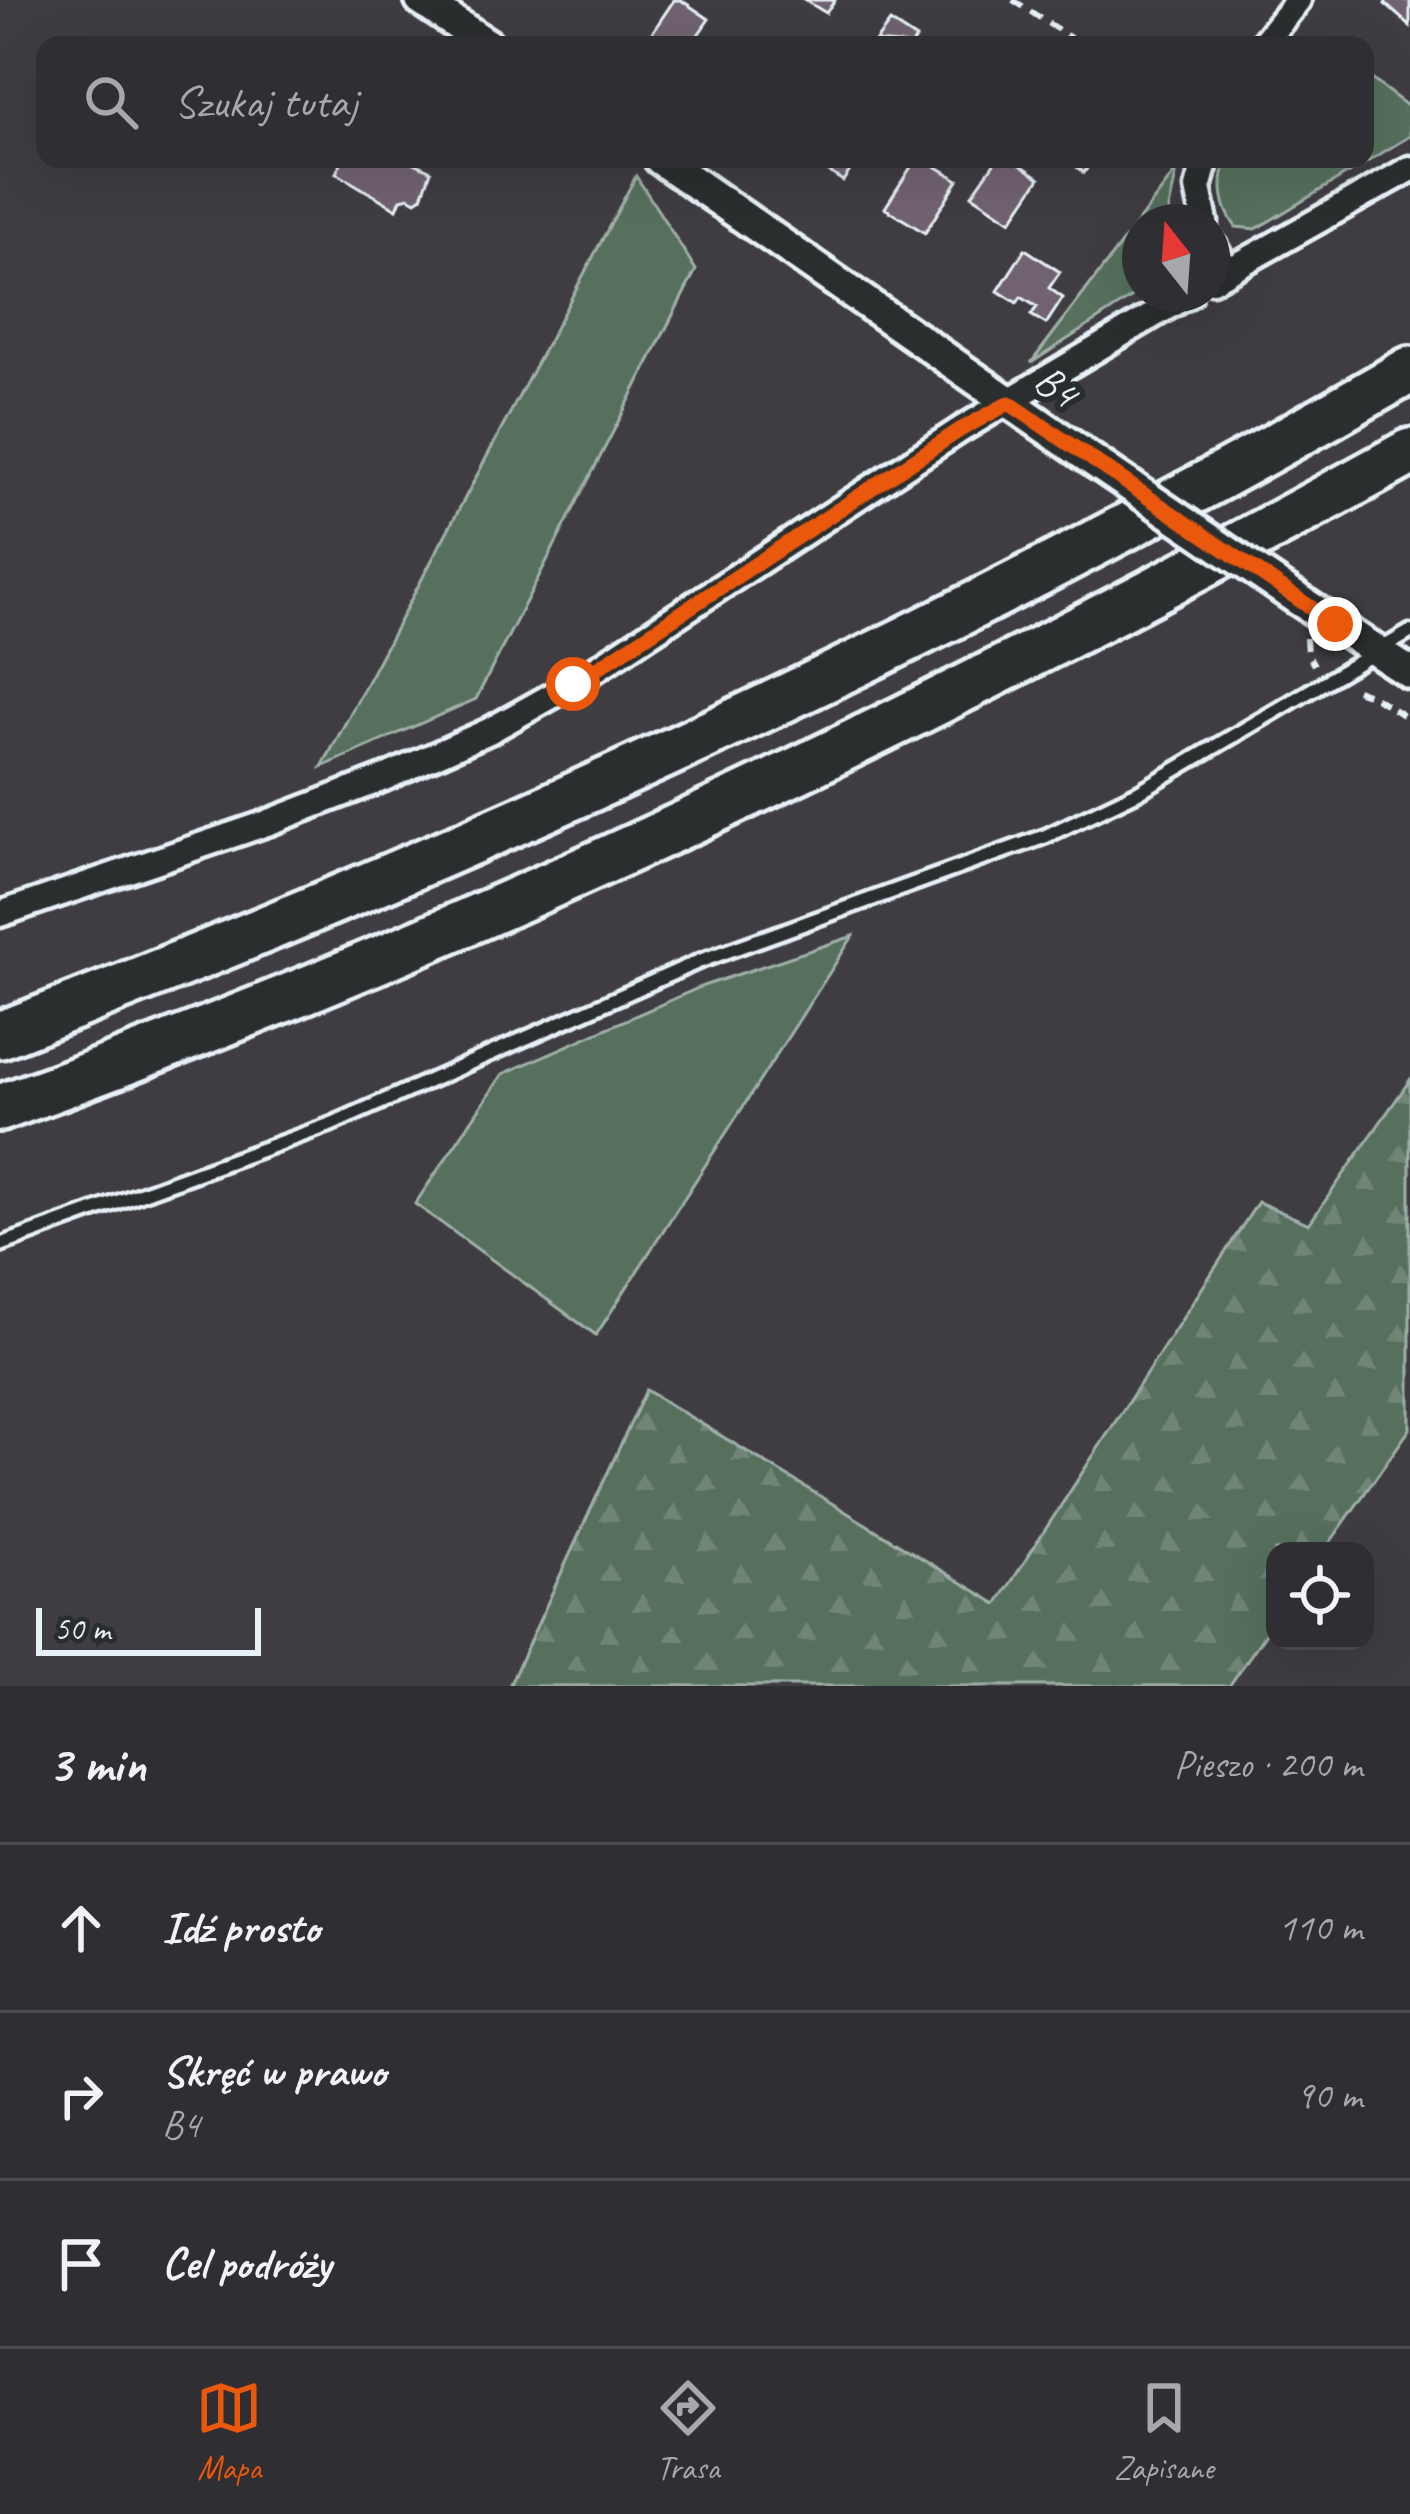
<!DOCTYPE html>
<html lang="pl">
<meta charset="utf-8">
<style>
body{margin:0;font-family:Caveat,sans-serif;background:#3b3a3e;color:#f1f3f6}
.controls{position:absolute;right:36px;bottom:36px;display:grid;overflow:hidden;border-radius:24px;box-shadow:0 12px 48px #0002}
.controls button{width:108px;height:108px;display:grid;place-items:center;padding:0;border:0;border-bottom:3px solid #4a4a4d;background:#2f2e32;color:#f1f3f6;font:60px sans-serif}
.compass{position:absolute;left:1122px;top:204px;width:108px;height:108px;border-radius:50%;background:#2f2e32;box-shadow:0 12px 48px #0002;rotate:343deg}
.scale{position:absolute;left:36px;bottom:30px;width:225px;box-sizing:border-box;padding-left:12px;border:6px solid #e8f1f8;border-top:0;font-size:33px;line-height:42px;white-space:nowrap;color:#e8f1f8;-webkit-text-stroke:9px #2a2d2e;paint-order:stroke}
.stop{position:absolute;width:36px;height:36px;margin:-27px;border:9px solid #ea580c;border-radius:50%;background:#fff}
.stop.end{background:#ea580c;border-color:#fff;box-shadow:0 3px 12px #0008}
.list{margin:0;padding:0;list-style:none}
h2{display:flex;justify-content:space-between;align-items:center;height:156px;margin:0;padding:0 48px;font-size:51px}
h2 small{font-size:39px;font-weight:400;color:#a7a8ac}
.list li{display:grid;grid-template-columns:78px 1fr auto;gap:36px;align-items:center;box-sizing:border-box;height:168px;padding:0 48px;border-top:3px solid #4a4a4d}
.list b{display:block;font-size:45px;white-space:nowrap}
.list p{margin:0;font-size:39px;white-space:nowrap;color:#a7a8ac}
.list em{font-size:39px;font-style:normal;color:#a7a8ac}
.icon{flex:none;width:66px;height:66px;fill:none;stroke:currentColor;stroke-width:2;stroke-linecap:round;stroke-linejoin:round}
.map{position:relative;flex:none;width:1410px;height:1686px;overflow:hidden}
.search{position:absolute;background:#2f2e32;box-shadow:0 12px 48px #0002;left:36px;right:36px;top:36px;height:132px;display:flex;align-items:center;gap:30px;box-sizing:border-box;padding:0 42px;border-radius:24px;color:#a7a8ac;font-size:45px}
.sheet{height:660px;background:#2f2e32}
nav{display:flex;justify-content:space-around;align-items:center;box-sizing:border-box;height:168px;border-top:3px solid #4a4a4d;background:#2f2e32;font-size:33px;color:#a7a8ac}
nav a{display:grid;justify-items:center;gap:6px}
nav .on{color:#ea580c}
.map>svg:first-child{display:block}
</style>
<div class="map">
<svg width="1410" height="1686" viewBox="0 0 1410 1686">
<defs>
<pattern id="forest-firs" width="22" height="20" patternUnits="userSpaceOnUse" patternTransform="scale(3)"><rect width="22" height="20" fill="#57705d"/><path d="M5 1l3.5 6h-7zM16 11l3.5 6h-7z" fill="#6f8575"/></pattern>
</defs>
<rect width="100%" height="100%" fill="#3f3d42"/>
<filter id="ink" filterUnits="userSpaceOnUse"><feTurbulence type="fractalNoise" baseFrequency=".00833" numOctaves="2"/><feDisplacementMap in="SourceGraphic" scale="24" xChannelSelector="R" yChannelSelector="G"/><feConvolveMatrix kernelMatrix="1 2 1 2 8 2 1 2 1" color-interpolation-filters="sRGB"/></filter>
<g filter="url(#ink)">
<path fill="#57705d" stroke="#a0b0aa" stroke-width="3" d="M1365,74L1410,108V136L1256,229L1236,227C1221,207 1218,183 1227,159H1365Z
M1177,170L1169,209L1171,222H1140V292L1031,363Z
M636,176L696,270L476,699L322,767Z
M853,936L596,1335L415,1204L503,1074L703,986Z"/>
<path fill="url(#forest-firs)" stroke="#a0b0aa" stroke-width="3" d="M1410,1080V1429L1324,1551H1275V1620L1229,1686H509L646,1390L997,1604L1258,1202L1309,1224Z"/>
<path fill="#71626f" stroke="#e8f1f8" stroke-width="3" d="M674,0H681L709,19L691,45H644Z
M805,0H835L826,13Z
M1388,0H1410V26L1385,4Z
M890,22L916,39L912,45L875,42Z
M343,159H406L431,171L422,197L416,201L409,197L401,199L397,209L336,173Z
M809,159H858L843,181Z
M916,159H924L958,180L925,233L885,208Z
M997,159H1012L1040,178L1011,221L972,195Z
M1067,159H1093L1084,173Z
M1025,249L1060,272L1049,288L1063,298L1046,324L1031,315L1037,307L1021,297L1017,303L998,291Z"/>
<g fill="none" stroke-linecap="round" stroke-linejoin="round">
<defs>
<path id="service" d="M0,1245L332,1124L700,961L1046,836L1138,792L1410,632"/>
<path id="minor" d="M1262,45L1298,0
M1205,222L1198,188L1206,159
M1212,243L1227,271
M1212,280L1410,169
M0,914L267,823L384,778L489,731L573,684L960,430L1189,294"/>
<path id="tertiary" d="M421,0L488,45
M660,159L1095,462
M1299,600L1410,673"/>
<path id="motorway" d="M0,1035C485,848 960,630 1410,370
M0,1108C488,932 957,703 1410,452"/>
</defs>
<use href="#service" stroke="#e8f1f8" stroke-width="21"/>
<use href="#minor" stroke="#e8f1f8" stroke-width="33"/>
<use href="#tertiary" stroke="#e8f1f8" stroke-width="39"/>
<use href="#motorway" stroke="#e8f1f8" stroke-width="54"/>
<path stroke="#e8f1f8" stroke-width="6" stroke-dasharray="12 9" stroke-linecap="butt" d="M1013,0L1081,45
M1306,638L1307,653L1314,665
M1356,690L1373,696L1410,720"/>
<use href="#service" stroke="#2a2d2e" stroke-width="12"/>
<use href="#minor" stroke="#2a2d2e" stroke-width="24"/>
<use href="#tertiary" stroke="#2a2d2e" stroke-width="30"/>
<use href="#motorway" stroke="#2a2d2e" stroke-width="45"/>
<defs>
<path id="tertiary-bridge" d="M1095,462L1299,600"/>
</defs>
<use href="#tertiary-bridge" stroke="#e8f1f8" stroke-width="39" stroke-linecap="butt"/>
<use href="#tertiary-bridge" stroke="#2a2d2e" stroke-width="30"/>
</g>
</g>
<g fill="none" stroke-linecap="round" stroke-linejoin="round" filter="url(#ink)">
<path stroke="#ea580c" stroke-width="15" d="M573,684L960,430L1009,403L1335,624"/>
</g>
<g text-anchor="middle" stroke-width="12" stroke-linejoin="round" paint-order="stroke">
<g font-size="42" fill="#e8f1f8" stroke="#2a2d2e">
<text transform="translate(1057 385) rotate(35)" y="15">B4</text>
</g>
</g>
</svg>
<div class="controls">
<button><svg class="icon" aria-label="locate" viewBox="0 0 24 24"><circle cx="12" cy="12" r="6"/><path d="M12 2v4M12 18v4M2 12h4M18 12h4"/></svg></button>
</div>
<svg class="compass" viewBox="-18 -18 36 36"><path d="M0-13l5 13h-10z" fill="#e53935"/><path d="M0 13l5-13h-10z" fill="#a7a8ac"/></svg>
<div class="scale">50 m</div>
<div class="stop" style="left:573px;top:684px"></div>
<div class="stop end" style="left:1335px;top:624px"></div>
<div class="search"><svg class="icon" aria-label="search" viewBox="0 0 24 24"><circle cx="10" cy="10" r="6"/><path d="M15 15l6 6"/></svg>Szukaj tutaj</div>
</div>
<section class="sheet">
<h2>3 min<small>Pieszo · 200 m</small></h2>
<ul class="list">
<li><svg class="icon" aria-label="ahead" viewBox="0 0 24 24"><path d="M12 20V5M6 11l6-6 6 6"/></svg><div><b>Idź prosto</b></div><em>110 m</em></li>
<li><svg class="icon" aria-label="right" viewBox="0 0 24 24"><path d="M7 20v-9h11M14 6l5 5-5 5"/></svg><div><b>Skręć w prawo</b><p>B4</p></div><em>90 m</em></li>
<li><svg class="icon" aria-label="arrive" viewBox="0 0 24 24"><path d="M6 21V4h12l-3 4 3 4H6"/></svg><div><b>Cel podróży</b></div></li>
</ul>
</section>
<nav>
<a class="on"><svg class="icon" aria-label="map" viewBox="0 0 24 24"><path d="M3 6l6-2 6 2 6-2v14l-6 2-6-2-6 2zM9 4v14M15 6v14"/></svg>Mapa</a>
<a><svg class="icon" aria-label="directions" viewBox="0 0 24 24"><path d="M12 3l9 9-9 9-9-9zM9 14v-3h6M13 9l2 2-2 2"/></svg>Trasa</a>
<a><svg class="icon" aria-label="saved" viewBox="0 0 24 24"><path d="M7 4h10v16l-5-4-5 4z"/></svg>Zapisane</a>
</nav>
